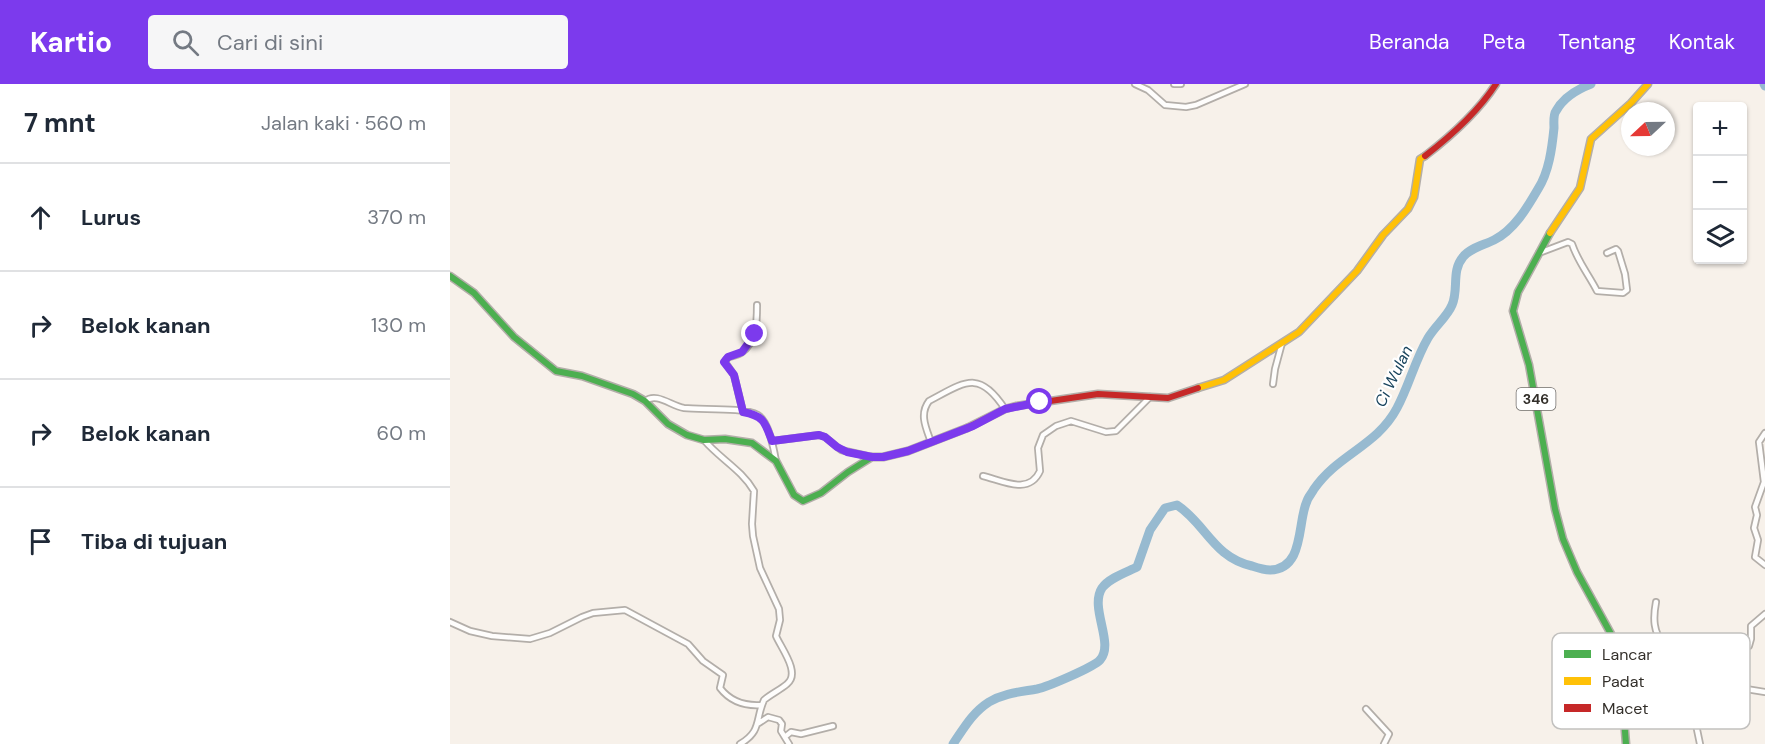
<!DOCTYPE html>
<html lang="id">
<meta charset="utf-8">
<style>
body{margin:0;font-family:"DM Sans",sans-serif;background:#f6f6f7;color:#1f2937}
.controls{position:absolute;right:18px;top:18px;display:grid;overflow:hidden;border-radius:6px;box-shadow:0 2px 4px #0004}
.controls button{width:54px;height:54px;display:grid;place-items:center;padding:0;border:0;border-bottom:2px solid #e0e1e3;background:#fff;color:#1f2937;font:30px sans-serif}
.compass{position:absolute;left:1171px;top:18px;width:54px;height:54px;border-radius:50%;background:#fff;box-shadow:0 2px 4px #0004;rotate:248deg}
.stop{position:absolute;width:18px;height:18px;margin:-14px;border:4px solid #7c3aed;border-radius:50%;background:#fff}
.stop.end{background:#7c3aed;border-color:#fff;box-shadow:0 2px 6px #0008}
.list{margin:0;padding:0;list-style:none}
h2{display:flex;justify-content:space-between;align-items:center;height:78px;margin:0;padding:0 24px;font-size:26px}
h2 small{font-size:20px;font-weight:400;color:#747a83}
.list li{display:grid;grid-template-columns:39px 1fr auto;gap:18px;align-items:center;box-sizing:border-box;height:108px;padding:0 24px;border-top:2px solid #e0e1e3}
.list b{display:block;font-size:22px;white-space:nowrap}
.list em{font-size:20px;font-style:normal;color:#747a83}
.icon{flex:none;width:33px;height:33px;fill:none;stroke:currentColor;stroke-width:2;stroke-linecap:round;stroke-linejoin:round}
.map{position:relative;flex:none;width:1315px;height:660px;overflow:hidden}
header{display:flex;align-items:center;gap:36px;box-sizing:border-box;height:84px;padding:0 30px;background:#7c3aed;color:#fff}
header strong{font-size:28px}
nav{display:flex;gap:33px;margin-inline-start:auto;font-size:21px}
.search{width:420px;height:54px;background:#f6f6f7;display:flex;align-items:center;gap:15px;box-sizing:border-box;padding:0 21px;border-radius:6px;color:#747a83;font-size:22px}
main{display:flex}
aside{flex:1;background:#fff}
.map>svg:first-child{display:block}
</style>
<header>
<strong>Kartio</strong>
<div class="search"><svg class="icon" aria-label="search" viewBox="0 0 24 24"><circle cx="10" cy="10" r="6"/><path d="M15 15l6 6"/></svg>Cari di sini</div>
<nav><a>Beranda</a><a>Peta</a><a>Tentang</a><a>Kontak</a></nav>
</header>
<main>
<aside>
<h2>7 mnt<small>Jalan kaki · 560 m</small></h2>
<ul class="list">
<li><svg class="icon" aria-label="ahead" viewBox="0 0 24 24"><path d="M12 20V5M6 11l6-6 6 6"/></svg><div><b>Lurus</b></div><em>370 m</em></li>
<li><svg class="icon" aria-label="right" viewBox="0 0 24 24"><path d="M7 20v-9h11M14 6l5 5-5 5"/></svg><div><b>Belok kanan</b></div><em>130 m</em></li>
<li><svg class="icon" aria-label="right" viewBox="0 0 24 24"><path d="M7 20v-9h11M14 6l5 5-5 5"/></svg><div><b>Belok kanan</b></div><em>60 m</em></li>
<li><svg class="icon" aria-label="arrive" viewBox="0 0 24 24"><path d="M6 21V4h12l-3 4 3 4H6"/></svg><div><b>Tiba di tujuan</b></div></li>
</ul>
</aside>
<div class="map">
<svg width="1315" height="660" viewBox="0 0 1315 660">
<rect width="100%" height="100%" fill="#f7f1ea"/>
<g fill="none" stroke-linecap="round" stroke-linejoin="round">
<path stroke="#97bad0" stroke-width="9" d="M1314,0L1315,2
M503,660C514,644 522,629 539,618C554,609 570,608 587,605C597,603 644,583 650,576C665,559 639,524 652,504C659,494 677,488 687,483L700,446L715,424L727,421C756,440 763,473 802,482C808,484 814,486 820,486C855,485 847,438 857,417C858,413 862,409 864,405C888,370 927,362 947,324C959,302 965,276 978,254C985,242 997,233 1002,221C1009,206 1001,187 1013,173C1020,164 1034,161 1044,156C1064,146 1077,124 1088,105C1099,88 1102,64 1104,44C1104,39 1103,31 1106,27C1113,14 1128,5 1141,0"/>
<defs>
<path id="street" d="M685,0L698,6L715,21L736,23L746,21L795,0
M724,0H731
M1089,169L1118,158L1122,160C1128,178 1139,191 1147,207L1173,209L1177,206L1175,190L1168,167L1166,165L1157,169
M823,300L825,285L832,259
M195,317C207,308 221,322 234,324C252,326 293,323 308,331C319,337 324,366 326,377
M293,328L284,291L275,278C278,270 284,274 291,269C307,258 307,238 307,221
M1315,349L1309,358L1314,398L1305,423L1307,431L1304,444L1308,456L1305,473L1315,481
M254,356C269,374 292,386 304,407L302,440L303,452L310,484L329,525L330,536L326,552C331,564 351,589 337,600C330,606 321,610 314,616C305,636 312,647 290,660
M322,357L369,351L375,353L391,366L422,373
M481,358C476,344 469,330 479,317C515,298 529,285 555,325
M533,392C551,396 579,412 590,387L588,364L593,351L606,342L621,337L656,348L666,347L700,313
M1206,518C1203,534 1203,548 1214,561
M0,538L20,547L42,552L80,555L100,549L132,533L143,529L175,526L238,560L253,577L273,591L270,604C280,617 295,622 311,621
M1173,603L1210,588L1214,561L1221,557L1233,556L1248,566L1276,577L1283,584L1286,601L1290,604L1315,608
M916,625L939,650L934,660
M309,639L318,633L329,636L332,640L331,647L339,660
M336,652L341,648L351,650L383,642
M1250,660L1244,631L1235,618C1238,591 1271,596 1287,581L1293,562H1299L1301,555V542L1315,530"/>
<path id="fast" d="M1100,149L1068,208L1063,227L1079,281L1105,425L1113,455L1127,488L1161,550L1169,572L1176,660
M0,192L24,209L64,253L106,287L132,292L183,310L195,317L218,340L237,351L254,356L275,355L302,359L326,377L344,411L353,417L371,409L398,388L422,373H433L458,367L517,344"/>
<path id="slow" d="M1100,149L1130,104L1141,55L1181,19L1198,0
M748,304L774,296L849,248L907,187L933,151L958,125L964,113L970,75L975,72"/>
<path id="jam" d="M975,72C1001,52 1028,28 1046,0
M517,344L555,325L566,322L648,310L718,314L748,304"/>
</defs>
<use href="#street" stroke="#b3aea9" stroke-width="8"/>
<use href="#fast" stroke="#b3aea9" stroke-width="9"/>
<use href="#slow" stroke="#b3aea9" stroke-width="9"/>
<use href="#jam" stroke="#b3aea9" stroke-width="9"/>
<use href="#street" stroke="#fefdfc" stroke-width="4.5"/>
<use href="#fast" stroke="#4caf50" stroke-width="6"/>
<use href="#slow" stroke="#ffc107" stroke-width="6"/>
<use href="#jam" stroke="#c62828" stroke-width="6"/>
</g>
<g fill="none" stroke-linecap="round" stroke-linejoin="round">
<path stroke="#7c3aed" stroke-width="8" d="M305,250L292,268L278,273L274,278L284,291L293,328C314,332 315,338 322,357L369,351L375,353L387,363L397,368L422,373H433L458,367L523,342L555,325L590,318"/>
</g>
<g text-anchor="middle" stroke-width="4.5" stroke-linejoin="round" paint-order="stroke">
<rect fill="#fff" stroke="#706d6a" stroke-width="1.5" x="1066.5" y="304" width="39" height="22" rx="4.5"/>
<g font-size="14" font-weight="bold" fill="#332f2a">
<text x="1086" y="320">346</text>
</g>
<g font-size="16" font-style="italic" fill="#19445d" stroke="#fff">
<text transform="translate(943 292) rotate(-64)" y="6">Ci Wulan</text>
</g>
</g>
<rect x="1102" y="549" width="198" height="96" rx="9" fill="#fff" stroke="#c2c1bf" stroke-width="1.5"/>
<rect x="1114" y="566" width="27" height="8" fill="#4caf50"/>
<rect x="1114" y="593" width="27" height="8" fill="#ffc107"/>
<rect x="1114" y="620" width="27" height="8" fill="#c62828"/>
<g font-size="16" fill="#332f2a">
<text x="1152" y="576">Lancar</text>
<text x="1152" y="603">Padat</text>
<text x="1152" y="630">Macet</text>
</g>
</svg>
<div class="controls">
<button>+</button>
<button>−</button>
<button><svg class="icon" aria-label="layers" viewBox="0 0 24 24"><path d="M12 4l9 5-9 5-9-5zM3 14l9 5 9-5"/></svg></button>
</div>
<svg class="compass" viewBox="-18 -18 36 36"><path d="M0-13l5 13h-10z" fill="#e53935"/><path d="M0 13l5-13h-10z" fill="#747a83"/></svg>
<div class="stop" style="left:590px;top:318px"></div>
<div class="stop end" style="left:305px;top:250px"></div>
</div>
</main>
